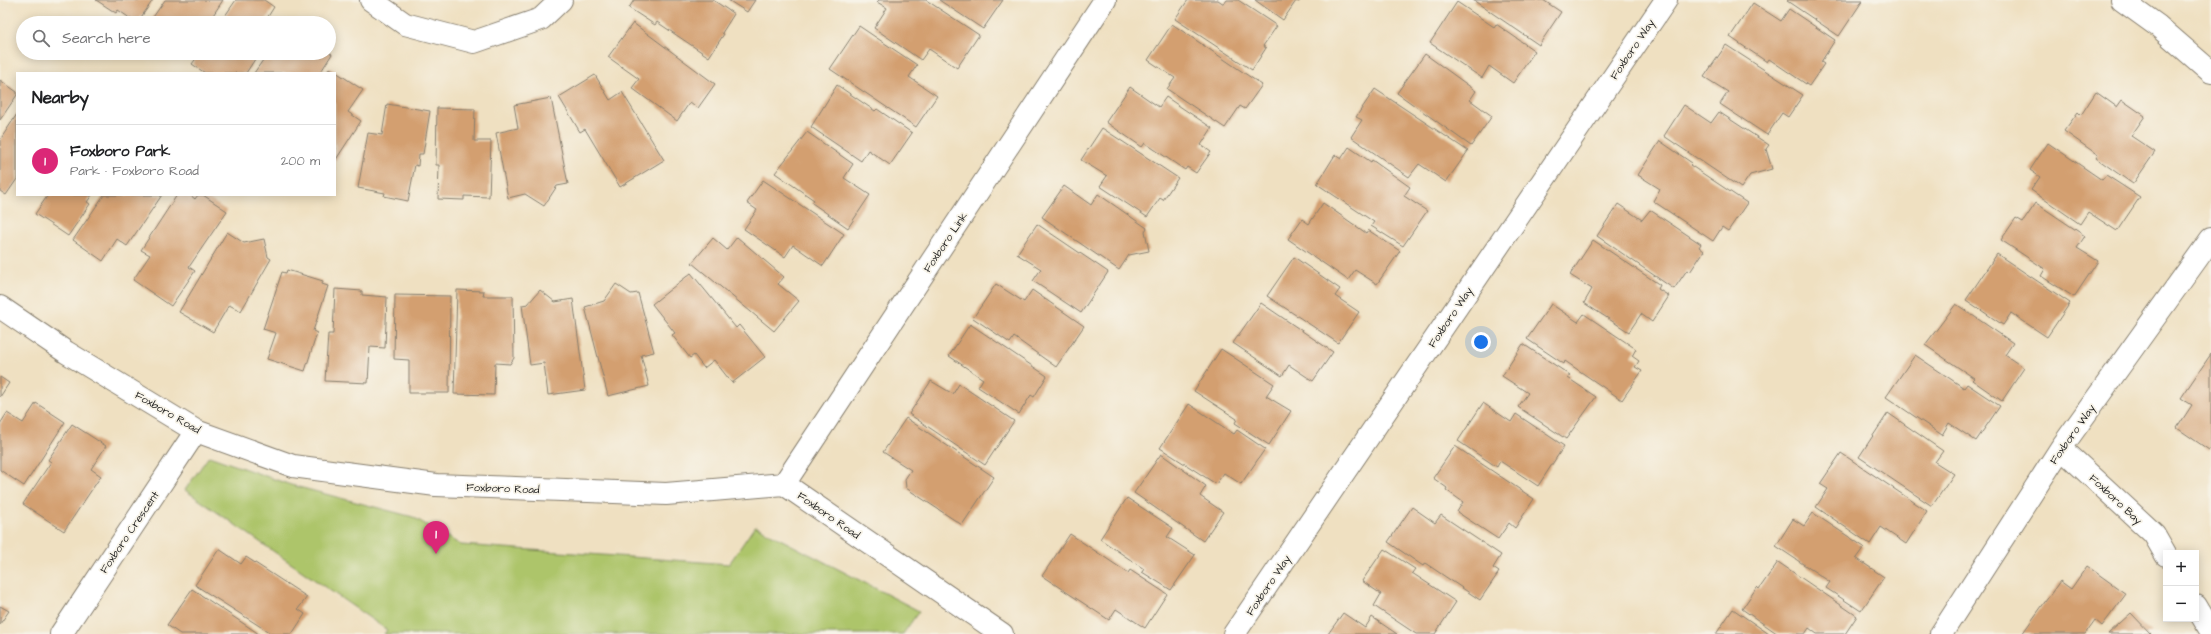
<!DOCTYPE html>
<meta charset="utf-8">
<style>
body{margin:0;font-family:"Architects Daughter",sans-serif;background:#f6f6f6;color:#202124}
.controls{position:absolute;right:12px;bottom:12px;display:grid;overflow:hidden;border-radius:0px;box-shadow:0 2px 10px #0003}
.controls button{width:36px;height:36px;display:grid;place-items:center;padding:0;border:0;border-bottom:1px solid #e0e0e0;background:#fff;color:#202124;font:20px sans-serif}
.you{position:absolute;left:1481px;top:342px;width:14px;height:14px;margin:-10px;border:3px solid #fff;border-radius:50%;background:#1a73e8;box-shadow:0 0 0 6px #1a73e833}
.badge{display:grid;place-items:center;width:26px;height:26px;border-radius:50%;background:#db2777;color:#fff;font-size:13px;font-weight:700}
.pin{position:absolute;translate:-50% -33px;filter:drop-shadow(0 1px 2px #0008)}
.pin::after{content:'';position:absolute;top:21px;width:14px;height:12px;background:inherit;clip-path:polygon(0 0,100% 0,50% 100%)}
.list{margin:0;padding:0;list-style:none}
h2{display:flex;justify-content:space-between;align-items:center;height:52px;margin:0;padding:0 16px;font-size:17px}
h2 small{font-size:13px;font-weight:400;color:#757577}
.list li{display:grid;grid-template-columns:26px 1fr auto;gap:12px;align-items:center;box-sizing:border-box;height:72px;padding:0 16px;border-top:1px solid #e0e0e0}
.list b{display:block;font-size:15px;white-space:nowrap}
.list p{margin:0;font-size:13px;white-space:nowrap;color:#757577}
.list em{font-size:13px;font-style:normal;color:#757577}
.icon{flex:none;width:22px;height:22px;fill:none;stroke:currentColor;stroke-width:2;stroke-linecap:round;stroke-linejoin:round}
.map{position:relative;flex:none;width:2211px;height:634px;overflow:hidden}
.search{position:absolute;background:#fff;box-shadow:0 2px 10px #0003;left:16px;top:16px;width:320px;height:44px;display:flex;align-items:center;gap:10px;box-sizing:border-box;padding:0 14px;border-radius:22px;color:#757577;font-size:15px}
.panel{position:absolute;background:#fff;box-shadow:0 2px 10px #0003;left:16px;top:72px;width:320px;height:124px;border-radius:0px}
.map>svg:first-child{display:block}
</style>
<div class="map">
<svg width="2211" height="634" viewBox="0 0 2211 634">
<rect width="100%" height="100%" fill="#f7f3e8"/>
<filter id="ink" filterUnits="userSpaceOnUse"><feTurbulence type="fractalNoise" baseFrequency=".025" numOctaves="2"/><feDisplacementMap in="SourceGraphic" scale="8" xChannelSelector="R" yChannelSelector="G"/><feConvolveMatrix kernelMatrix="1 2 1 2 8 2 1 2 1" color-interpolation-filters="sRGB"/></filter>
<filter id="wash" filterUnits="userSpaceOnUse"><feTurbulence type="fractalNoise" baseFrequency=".012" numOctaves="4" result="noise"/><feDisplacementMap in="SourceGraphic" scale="16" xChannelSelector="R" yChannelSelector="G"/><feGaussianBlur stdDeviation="0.9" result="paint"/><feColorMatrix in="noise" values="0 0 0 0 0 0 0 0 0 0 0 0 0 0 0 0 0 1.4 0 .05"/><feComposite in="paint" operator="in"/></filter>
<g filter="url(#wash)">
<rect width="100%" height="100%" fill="#efe0c1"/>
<path fill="#adc56a" stroke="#647043" d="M209,456L291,485L413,517L461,545L729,564L755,526L919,611L903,634H384L387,630L185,490Z"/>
<g id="blocks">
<path fill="#d39f6f" d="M96,0H153L137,23L118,10L116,13Z
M165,0H223L208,23H149Z
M236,0H264L274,7L264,23H220Z
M634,0H713L734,14L722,33L724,34L709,57L657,22L655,25L629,8Z
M728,0H755L747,12Z
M879,0H926L979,35L957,68L929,49L921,60L874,28L887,8L877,2Z
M939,0H1003L983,29Z
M1188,0H1218L1224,4L1227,0H1238L1277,26L1263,46L1266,48L1252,70L1175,19Z
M1255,0H1300L1299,2L1296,1L1283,20Z
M1473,0H1543L1561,12L1539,45Z
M1788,0H1863L1839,36L1787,1Z
M1457,2L1494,27L1496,24L1535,51L1513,83L1489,66L1482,78L1430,43Z
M1753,3L1781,21L1789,9L1835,40L1821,62L1824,64L1809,86L1769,59L1767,62L1730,37Z
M633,23L715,84L698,108L690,102L677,121L632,88L639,79L608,57Z
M1172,24L1262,85L1245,109L1240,106L1225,128L1167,89L1175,78L1148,60Z
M859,26L917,65L909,77L937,96L916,127L830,69Z
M1726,45L1803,95L1788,117L1782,113L1767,135L1720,104L1728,92L1704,77Z
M329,52L332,54L320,73H254L268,53Z
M200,53H259L246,73H205L192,64Z
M1425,54L1476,91L1470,100L1492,116L1471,146L1397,93Z
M330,68L363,90L348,112L361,121L335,161V73H326Z
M595,75L610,100L622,92L664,160L620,187L585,129L580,132L559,97Z
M0,80L17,92V95L0,120Z
M837,85L875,111L877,109L912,133L890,165L868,150L861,161L811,127Z
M1130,87L1159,107L1166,97L1212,128L1201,145L1211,152L1196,173L1187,167L1185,170L1145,143L1142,147L1106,122Z
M1375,89L1468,151L1446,182L1419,164L1409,177L1351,137L1362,120L1356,117Z
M2096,92L2117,107L2122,100L2145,116L2131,136L2155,152L2133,184L2096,158L2098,155L2064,131L2078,112L2081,115Z
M551,98L568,184L557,186L544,206L525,194L508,198L496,133L518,128L514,105Z
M387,104L430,111L423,154H419L418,166L415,165L408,201L384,196L385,193L358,188L368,133L382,135Z
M1684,105L1711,123L1719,112L1769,145L1766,149L1772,169L1750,175L1741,188L1664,136Z
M437,108L475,109L474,141H491L489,197L464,196V200L438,199L439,165H436Z
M17,114V179L6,195L0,191V140Z
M1102,128L1178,178L1163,200L1160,198L1147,217L1100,186L1107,176L1081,160Z
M807,132L853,164L844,178L870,195L848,228L812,203L814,200L775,173Z
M1660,141L1692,163L1690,165L1747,203L1728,231L1722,227L1713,241L1653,201L1660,189L1638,175Z
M2048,143L2102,180L2106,175L2140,197L2117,231L2088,212L2080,224L2031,190L2040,177L2030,170Z
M1349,147L1371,162L1372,160L1410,187L1404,196L1427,211L1403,246L1371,226L1374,222L1317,184L1335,155L1341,159Z
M763,180L844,234L823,266L793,245L785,257L744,229L757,210L747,203Z
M1064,186L1091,205L1098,194L1147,228L1145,231L1149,251L1129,255L1119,270L1042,217Z
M48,195H92L87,202L90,204L68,236L35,214Z
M104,195H162L127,246L117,239L103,261L73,240Z
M177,195H190L195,199L198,195H203L227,211L189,267L195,271L171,306L133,280L150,255L141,250Z
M1323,203L1366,233L1368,230L1400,251L1377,284L1355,270L1348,280L1288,239L1302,219L1309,224Z
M2036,203L2085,236L2077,248L2098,261L2074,297L2041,276L2045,269L2001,240L2016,218L2023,222Z
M1618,204L1642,220L1650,210L1701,244L1699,247L1704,251L1690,272L1687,270L1674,289L1597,236Z
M1037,224L1108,272L1081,313L1033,281L1041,269L1017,254Z
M227,232L244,243L264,239L268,257L271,259L241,311L229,305L213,332L179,312Z
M737,237L784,277L778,284L799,301L774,331L692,263L713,238L727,250Z
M1593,240L1660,285L1658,289L1669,296L1652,322L1641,314L1629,332L1584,303L1592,289L1570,275Z
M1997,254L2070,303L2047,337L2011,313L2003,325L1966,300Z
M1294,257L1340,289L1335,296L1359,312L1338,343L1267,296Z
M287,270L323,281L322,284L328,286L313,331L317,333L305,371L267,359L276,333L263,329L282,272L286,273Z
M691,273L736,328L739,325L765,357L732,383L714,360L704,368L694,355L690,358L672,335L675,333L652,304Z
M616,284L631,294L638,293L654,352L641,355L649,386L608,396L585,307L604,301Z
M996,284L1024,302L1032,290L1084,326L1056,367L1014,337L1010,343L973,318Z
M335,289L362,291V295L387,297L385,348L370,347L368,383L325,381L328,334H333Z
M457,290L484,291L483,296H513L514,358L510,364L495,363L494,395L454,394Z
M540,290L555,302L573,299L585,390L548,395L544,363L530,365L522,305L528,304Z
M395,295L450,296L449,393H409V360L394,359Z
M1261,303L1333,352L1313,381L1289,365L1282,376L1233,343Z
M1551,304L1578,322L1584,314L1636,349L1632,356L1639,361L1635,367L1642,371L1622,400L1565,361L1564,364L1527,339Z
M1956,304L2013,343L2005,355L2024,368L2002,401L1972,380L1974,378L1925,345Z
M970,324L1047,376L1034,397L1031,395L1019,414L978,387L983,379L949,356Z
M1523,344L1570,375L1568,378L1596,397L1566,439L1518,407L1528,393L1502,376Z
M1221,349L1274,384L1266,396L1291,411L1269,445L1235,423L1237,419L1194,391Z
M2211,354V447L2209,450L2177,428L2192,405L2181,398Z
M1915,355L1964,388L1967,384L2000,406L1976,441L1949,423L1942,435L1886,397Z
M0,377L9,383L0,397Z
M931,381L953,394L959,384L1014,421L985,465L909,414Z
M36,403L65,422L24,486L0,470V424L7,413L23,423Z
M1483,403L1511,422L1516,414L1564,446L1538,486L1500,461L1497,467L1458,441Z
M1189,404L1234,434L1237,430L1265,449L1241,484L1224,473L1216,484L1160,448Z
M1888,413L1943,451L1935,462L1954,474L1932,506L1859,457Z
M906,418L994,477L962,525L906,488L905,479L911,470L883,452Z
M72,424L106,446L91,469L101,476L64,531L23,504L51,462L48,460Z
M1455,446L1534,499L1515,528L1509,523L1498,539L1457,512L1463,502L1446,490L1447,488L1433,478Z
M1841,453L1927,511L1906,544L1881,527L1870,544L1816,507L1828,489L1820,484Z
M1161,454L1206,486L1200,496L1223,512L1203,541L1134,493Z
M1127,498L1173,528L1167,537L1195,555L1171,590L1142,572L1144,569L1100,539Z
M1412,507L1435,523L1441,515L1501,555L1493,568L1499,572L1480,600L1425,563L1423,566L1388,542Z
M1813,513L1864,547L1856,558L1884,577L1861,611L1826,588L1830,582L1776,546L1793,519L1804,526Z
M1070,534L1128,573L1130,570L1167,594L1145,628L1116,609L1109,620L1042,576Z
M219,549L241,564L246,557L307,597L298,609L305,614L292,634H272L195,585Z
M1384,549L1415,569L1412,573L1456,602L1435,634H1416L1374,606L1381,594L1362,581Z
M1778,562L1857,616L1845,634H1817L1809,628L1805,634H1778L1742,609L1757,587L1759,589Z
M2087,566L2126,594L2102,626L2095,620L2085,634H2022L2060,581L2071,589Z
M192,589L259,634H180L167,625Z
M0,606L9,611L0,624Z
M1733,609L1769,634H1716Z
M1343,613L1365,628L1372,617L1397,634H1328Z
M2131,613L2151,634H2108Z"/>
</g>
</g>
<g filter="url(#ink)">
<use href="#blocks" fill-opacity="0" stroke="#867e6e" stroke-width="1"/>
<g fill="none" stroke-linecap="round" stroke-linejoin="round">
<defs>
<path id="street" d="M371,0L405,24L474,42L541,19L561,0
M0,307L66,352L196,431L293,466L436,485L666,494L784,484L1002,634
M2061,448L2154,534L2166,555
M784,484L1105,0
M2196,606L2211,631
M61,634L196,431
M1234,634L1666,0
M1941,634L2061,448L2211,239"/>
<path id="secondary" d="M2122,0L2158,26L2211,72"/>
</defs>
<use href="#street" stroke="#867e6e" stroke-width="24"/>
<use href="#secondary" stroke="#867e6e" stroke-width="24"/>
<use href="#street" stroke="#fff" stroke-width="22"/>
<use href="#secondary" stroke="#fff" stroke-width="22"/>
</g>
</g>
<g text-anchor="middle" stroke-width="3.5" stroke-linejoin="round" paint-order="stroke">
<g font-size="11" fill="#1c1c1c" stroke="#f7f3e8">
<text transform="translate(1632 49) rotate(-56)" y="4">Foxboro Way</text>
<text transform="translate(945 242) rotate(-56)" y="4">Foxboro Link</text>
<text transform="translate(1450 317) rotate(-56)" y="4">Foxboro Way</text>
<text transform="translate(168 412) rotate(30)" y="4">Foxboro Road</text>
<text transform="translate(2072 434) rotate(-55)" y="4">Foxboro Way</text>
<text transform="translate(503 488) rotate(2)" y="4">Foxboro Road</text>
<text transform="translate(2116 499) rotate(43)" y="4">Foxboro Bay</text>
<text transform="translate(829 515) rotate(35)" y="4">Foxboro Road</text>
<text transform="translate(129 532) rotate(-56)" y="4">Foxboro Crescent</text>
<text transform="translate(1268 585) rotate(-56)" y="4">Foxboro Way</text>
</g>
</g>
</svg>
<div class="controls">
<button>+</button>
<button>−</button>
</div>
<div class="you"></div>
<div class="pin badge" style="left:436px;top:554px">1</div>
<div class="search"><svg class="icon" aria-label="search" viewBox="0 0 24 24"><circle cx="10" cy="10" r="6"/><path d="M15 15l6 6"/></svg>Search here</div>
<section class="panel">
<h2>Nearby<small></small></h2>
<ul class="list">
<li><span class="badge">1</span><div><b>Foxboro Park</b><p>Park · Foxboro Road</p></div><em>200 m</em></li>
</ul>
</section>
</div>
